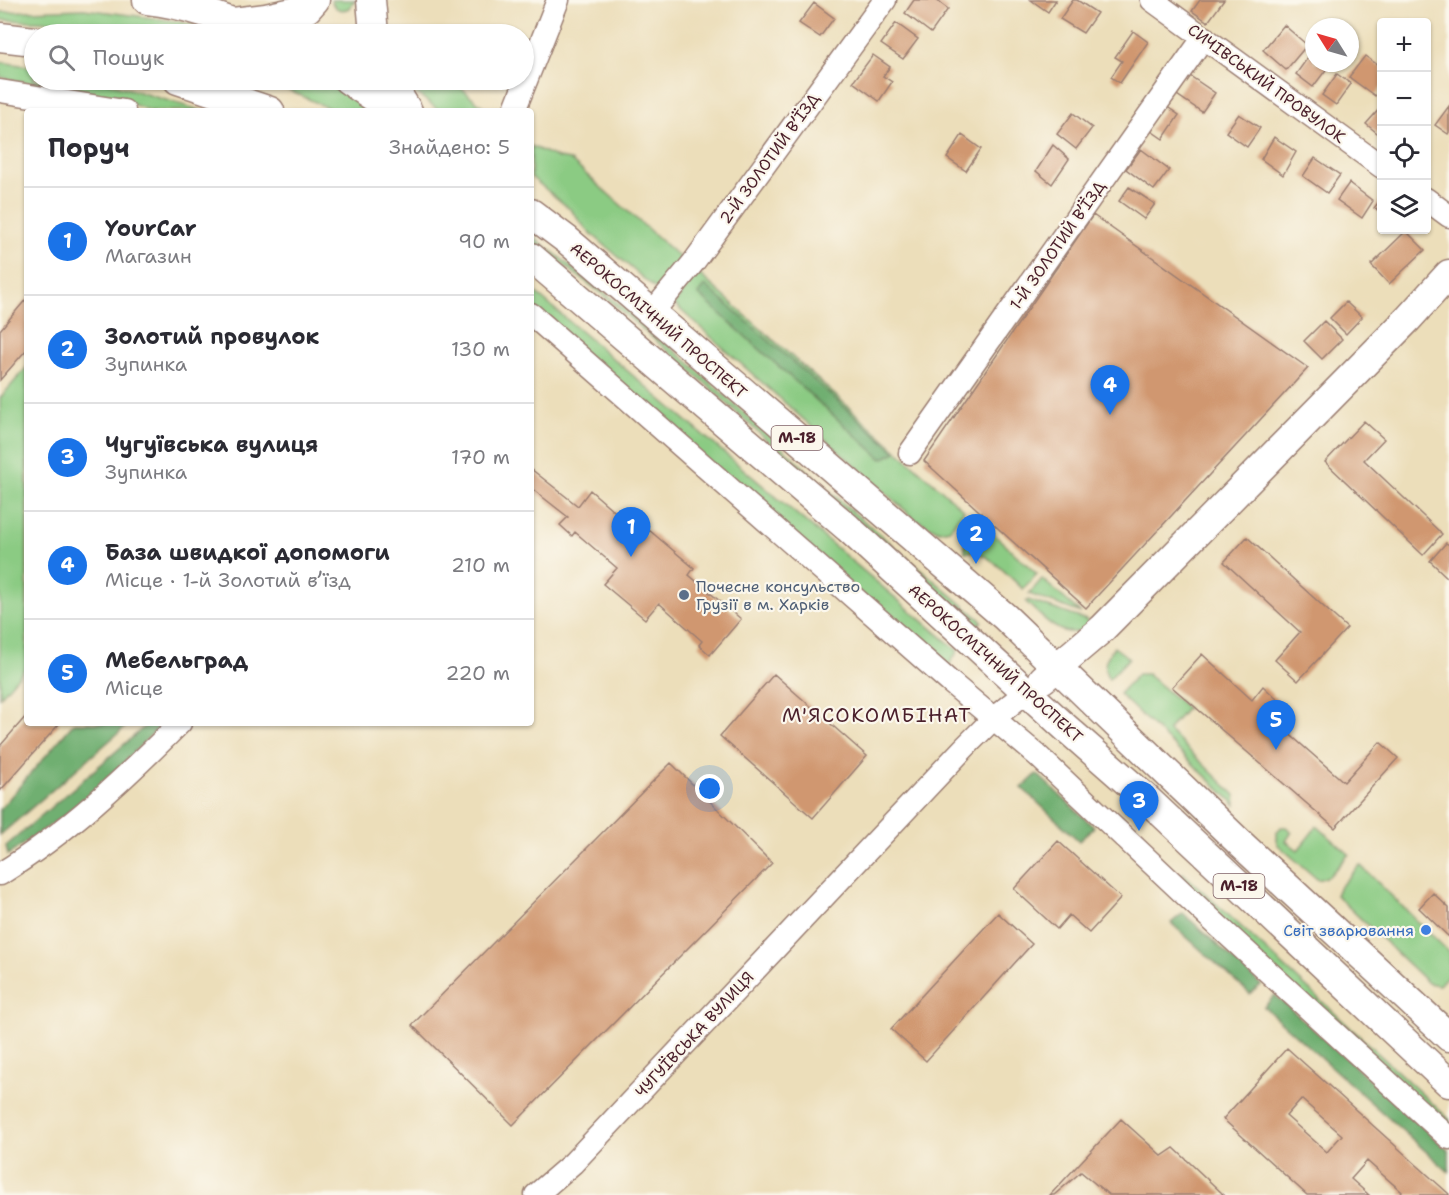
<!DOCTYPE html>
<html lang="uk">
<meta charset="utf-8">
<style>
body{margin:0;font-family:"Shantell Sans",sans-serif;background:#f7f7f7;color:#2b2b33}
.controls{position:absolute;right:18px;top:18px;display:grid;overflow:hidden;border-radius:6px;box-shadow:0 2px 4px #0004}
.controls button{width:54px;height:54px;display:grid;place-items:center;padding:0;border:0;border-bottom:2px solid #e1e1e2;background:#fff;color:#2b2b33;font:30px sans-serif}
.compass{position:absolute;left:1305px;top:18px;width:54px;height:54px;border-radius:50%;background:#fff;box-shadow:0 2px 4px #0004;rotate:307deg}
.you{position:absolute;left:710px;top:789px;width:21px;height:21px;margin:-15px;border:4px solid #fff;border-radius:50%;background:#1a73e8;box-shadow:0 0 0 9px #1a73e833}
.badge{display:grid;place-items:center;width:39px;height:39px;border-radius:50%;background:#1a73e8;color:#fff;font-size:20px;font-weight:700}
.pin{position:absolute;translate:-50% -50px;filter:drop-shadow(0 2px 3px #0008)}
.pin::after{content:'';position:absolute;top:32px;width:21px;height:18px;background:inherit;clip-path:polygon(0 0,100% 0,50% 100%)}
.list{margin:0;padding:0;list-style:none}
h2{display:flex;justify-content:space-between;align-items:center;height:78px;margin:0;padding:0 24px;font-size:26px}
h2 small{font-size:20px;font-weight:400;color:#7c7c81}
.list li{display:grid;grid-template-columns:39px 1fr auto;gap:18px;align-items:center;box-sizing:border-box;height:108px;padding:0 24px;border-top:2px solid #e1e1e2}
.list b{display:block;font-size:22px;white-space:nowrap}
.list p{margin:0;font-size:20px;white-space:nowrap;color:#7c7c81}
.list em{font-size:20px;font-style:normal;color:#7c7c81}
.icon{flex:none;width:33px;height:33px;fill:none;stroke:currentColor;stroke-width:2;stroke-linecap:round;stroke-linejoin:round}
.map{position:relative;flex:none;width:1449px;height:1195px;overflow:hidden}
.search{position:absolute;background:#fff;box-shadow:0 2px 4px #0004;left:24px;top:24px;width:510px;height:66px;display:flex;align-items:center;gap:15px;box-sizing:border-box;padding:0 21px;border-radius:33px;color:#7c7c81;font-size:22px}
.panel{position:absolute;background:#fff;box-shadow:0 2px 4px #0004;left:24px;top:108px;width:510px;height:618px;border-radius:6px}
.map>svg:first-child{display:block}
</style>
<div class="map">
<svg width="1449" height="1195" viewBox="0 0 1449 1195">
<rect width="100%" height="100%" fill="#fbf7ec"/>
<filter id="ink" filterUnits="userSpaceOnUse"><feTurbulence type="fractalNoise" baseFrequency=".0167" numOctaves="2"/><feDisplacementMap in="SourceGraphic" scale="12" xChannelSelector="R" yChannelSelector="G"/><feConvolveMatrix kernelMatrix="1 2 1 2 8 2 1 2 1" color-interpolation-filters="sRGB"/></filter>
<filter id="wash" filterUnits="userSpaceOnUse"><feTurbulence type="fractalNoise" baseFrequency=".008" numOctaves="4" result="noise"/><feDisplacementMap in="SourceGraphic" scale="24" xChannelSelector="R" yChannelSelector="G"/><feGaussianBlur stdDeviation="1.35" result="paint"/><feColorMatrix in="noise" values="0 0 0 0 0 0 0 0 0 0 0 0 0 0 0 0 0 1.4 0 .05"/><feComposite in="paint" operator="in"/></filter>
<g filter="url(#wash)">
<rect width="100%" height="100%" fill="#ecdeba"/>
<path fill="#8bcb83" stroke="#6a7557" stroke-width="1.5" d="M331,0H355L349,8C341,12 334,9 331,0Z
M84,9L176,21L232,34H124L60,22L0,20V12Z
M0,62L34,67V80H99L203,111H151L132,104L0,77Z
M266,80H325L371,111H335Z
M413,80H452L488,111H440L407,86Z
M531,146L558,158L570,160L685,262L659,292L586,229L571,210L531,177Z
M531,235L619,304L693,366L844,504L982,621L976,627L787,459L707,385L598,291L531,241Z
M698,273L964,510L950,529L939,531L915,519L674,304Z
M531,289L958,651L947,668L531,310Z
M27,367V666L0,697V398Z
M975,517L1037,574L1023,589C1009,577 985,547 965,552V541Z
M1042,579L1081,613L1029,594Z
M1028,600L1086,620L1092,626C1063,644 1046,620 1026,602Z
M1114,647L1129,658L1109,679C1101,667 1106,658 1114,647Z
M1138,674H1147L1187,708L1168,730L1235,795L1236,805L1119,694Z
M1317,826L1349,854L1329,876L1318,880L1277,844V832L1281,827H1286L1292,832L1286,841L1298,850Z
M1360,865L1449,952V974L1439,985L1428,983L1336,895L1339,888Z
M1183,873L1449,1119V1130L1175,880Z"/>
<path fill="#70af71" stroke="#5d674e" stroke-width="1.5" d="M705,285L896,452L882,459L698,294Z
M74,723H130L0,835V809Z
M149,723H163L86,800L8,855L6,846Z
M1037,774L1094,827L1079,841L1022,788Z
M1183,913L1261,985L1250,994L1171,923Z
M1275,995L1449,1151V1172L1264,1007Z"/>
<g id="blocks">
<path fill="#d0976f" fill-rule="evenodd" d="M914,0H936L948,9L931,33L905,13Z
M1031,0H1056L1048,12Z
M1073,0H1077L1097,13L1083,33L1060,19Z
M1200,0H1224L1208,22L1192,11Z
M814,3L834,18L820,37L799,23Z
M896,23L918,39L903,59L881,44Z
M1284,25L1307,45L1286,70L1263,50Z
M1133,31L1148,42L1120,83L1111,77L1122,61L1115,57Z
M1314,49V63H1331L1313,87L1296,74Z
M873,55L890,67L883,76L892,82L879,101L853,82Z
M1365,56L1382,68V86L1375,96L1349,77Z
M1337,74L1351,84L1336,105L1322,95Z
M1190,76L1215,93L1202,112L1177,95Z
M1166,106L1179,115L1163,139L1150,130Z
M1382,106V137L1366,124Z
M1449,106V132L1448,134L1435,125Z
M1073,113L1092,128L1076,149L1057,134Z
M1239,114L1260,128L1247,147L1226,132Z
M962,135L981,149L966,171L947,158Z
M1274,137L1296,152L1283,175L1261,159Z
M1053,145L1069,159L1052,184L1036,171Z
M1141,149L1169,170L1154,190L1126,169Z
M1315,158L1340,175L1327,193L1303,176Z
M1349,183L1373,201L1362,218L1337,200Z
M1129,187L1155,204L1144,219L1119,201Z
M1382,198V213L1374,208Z
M1093,215L1308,368L1086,608L924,461Z
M1406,231L1425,250L1389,284L1371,265Z
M27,298V349L0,380V330Z
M1346,302L1362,317L1346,334L1330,318Z
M1324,321L1342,339L1322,359L1304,341Z
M1364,421L1384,439L1364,460L1442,534L1423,555L1325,462Z
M531,469L578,506L590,490L644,537L649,530L694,568L689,575L741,619L710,655L699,645L702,641L659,603L645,619L603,584L617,568L575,532L572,536L560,525L568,517L531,488Z
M1247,537L1347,628L1298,681L1275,660L1300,632L1224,562Z
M1446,543L1449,545V579L1430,561Z
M1202,654L1252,700L1263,686L1281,703L1270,717L1344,782L1380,742L1398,758L1335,828L1172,687Z
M774,674L867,756L813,818L720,736Z
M27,715V723H60L0,791V746Z
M671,763L772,863L513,1125L412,1025Z
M1058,841L1121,898L1089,933L1069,915L1057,929L1014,889Z
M1433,893L1449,908V937L1419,908Z
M998,913L1032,944L926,1061L891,1029Z
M1287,1048L1449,1194V1195H1400L1402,1192L1367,1161L1351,1179L1369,1195H1307L1223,1119ZM1301,1099L1342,1135L1327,1152L1286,1116Z
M1121,1119L1162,1156L1174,1148L1224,1195H1109L1081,1172L1054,1195H1050Z"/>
</g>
</g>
<g filter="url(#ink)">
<use href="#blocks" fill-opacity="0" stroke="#9b7e72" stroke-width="1.5"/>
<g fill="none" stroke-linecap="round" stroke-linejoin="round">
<defs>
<path id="minor" d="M1152,0L1382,167
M0,91L124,111
M514,111L558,0
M1426,199L1449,216
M531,314L950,682L1037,755L1214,922L1449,1138
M651,314L693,263L885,0
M910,453L1204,37
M0,874C67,833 125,778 180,723
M536,1195L573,1163L964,748L994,718L1026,692"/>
<path id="major" d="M147,0C186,4 226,19 262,34
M371,0L374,34
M233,22L266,18L307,9L315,0
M0,37L34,41
M178,80L270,111
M348,80L394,111
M389,80L408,111
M531,213L567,240L1005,617L1242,845L1449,1037
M531,257L848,528L1066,728L1148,800L1449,1083
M1043,679L1102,629L1408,319L1449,274"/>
</defs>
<use href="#minor" stroke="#9b7e72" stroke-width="25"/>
<use href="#major" stroke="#9b7e72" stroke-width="31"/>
<use href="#minor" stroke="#fff" stroke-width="22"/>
<use href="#major" stroke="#fff" stroke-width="28"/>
</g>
</g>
<circle fill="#5c6f8a" stroke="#fbf7ec" stroke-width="2" cx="684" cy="595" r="6"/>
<circle fill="#3f7fe0" stroke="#fbf7ec" stroke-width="2" cx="1426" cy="930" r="6"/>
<g text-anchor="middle" stroke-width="4.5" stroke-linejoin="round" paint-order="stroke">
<g fill="#fbf7ec" stroke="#7f6065" stroke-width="1.5">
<rect x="771.5" y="426" width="51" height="24" rx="4.5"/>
<rect x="1213.5" y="874" width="51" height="24" rx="4.5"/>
</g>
<g font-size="15" font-weight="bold" fill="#4a1f2b">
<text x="797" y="443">М-18</text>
<text x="1239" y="891">М-18</text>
</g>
<g font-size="16" fill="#4a1f2b" stroke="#fbf7ec">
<text transform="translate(1267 83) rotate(36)" y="6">СИЧІВСЬКИЙ ПРОВУЛОК</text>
<text transform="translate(769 158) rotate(-54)" y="6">2-Й ЗОЛОТИЙ В’ЇЗД</text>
<text transform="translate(1057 245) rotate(-55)" y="6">1-Й ЗОЛОТИЙ В’ЇЗД</text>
<text transform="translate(659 320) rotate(41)" y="6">АЕРОКОСМІЧНИЙ ПРОСПЕКТ</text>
<text transform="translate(996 663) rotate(42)" y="6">АЕРОКОСМІЧНИЙ ПРОСПЕКТ</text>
<text transform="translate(694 1034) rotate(-47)" y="6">ЧУГУЇВСЬКА ВУЛИЦЯ</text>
</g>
<g font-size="16" fill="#4e5e75" stroke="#fbf7ec" text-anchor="start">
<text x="696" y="592">Почесне консульство<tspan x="696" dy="18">Грузії в м. Харків</tspan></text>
</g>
<g font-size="16" fill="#366cbe" stroke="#fbf7ec" text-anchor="end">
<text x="1414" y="936">Світ зварювання</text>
</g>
<g font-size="20" letter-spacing="1.5" fill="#4a1f2b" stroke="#fbf7ec">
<text x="877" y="722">М'ЯСОКОМБІНАТ</text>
</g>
</g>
</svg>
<div class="controls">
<button>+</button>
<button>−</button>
<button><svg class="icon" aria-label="locate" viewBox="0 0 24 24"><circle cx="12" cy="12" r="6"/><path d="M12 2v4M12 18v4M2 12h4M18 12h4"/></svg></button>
<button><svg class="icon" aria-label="layers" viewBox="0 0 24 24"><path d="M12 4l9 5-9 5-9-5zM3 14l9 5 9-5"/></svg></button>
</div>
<svg class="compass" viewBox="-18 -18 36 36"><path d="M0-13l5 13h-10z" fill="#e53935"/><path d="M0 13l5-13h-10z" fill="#7c7c81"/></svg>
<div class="you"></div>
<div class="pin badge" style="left:631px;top:557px">1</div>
<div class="pin badge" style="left:976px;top:564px">2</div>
<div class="pin badge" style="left:1139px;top:831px">3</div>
<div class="pin badge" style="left:1110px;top:415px">4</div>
<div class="pin badge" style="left:1276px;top:750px">5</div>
<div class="search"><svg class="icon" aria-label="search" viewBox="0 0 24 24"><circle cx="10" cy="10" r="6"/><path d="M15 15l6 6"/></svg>Пошук</div>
<section class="panel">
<h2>Поруч<small>Знайдено: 5</small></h2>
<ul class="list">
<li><span class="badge">1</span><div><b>YourCar</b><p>Магазин</p></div><em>90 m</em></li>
<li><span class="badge">2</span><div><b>Золотий провулок</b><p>Зупинка</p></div><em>130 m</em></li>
<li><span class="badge">3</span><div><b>Чугуївська вулиця</b><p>Зупинка</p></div><em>170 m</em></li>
<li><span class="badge">4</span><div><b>База швидкої допомоги</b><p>Місце · 1-й Золотий в’їзд</p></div><em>210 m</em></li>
<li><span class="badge">5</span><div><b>Мебельград</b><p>Місце</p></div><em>220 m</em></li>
</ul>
</section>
</div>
